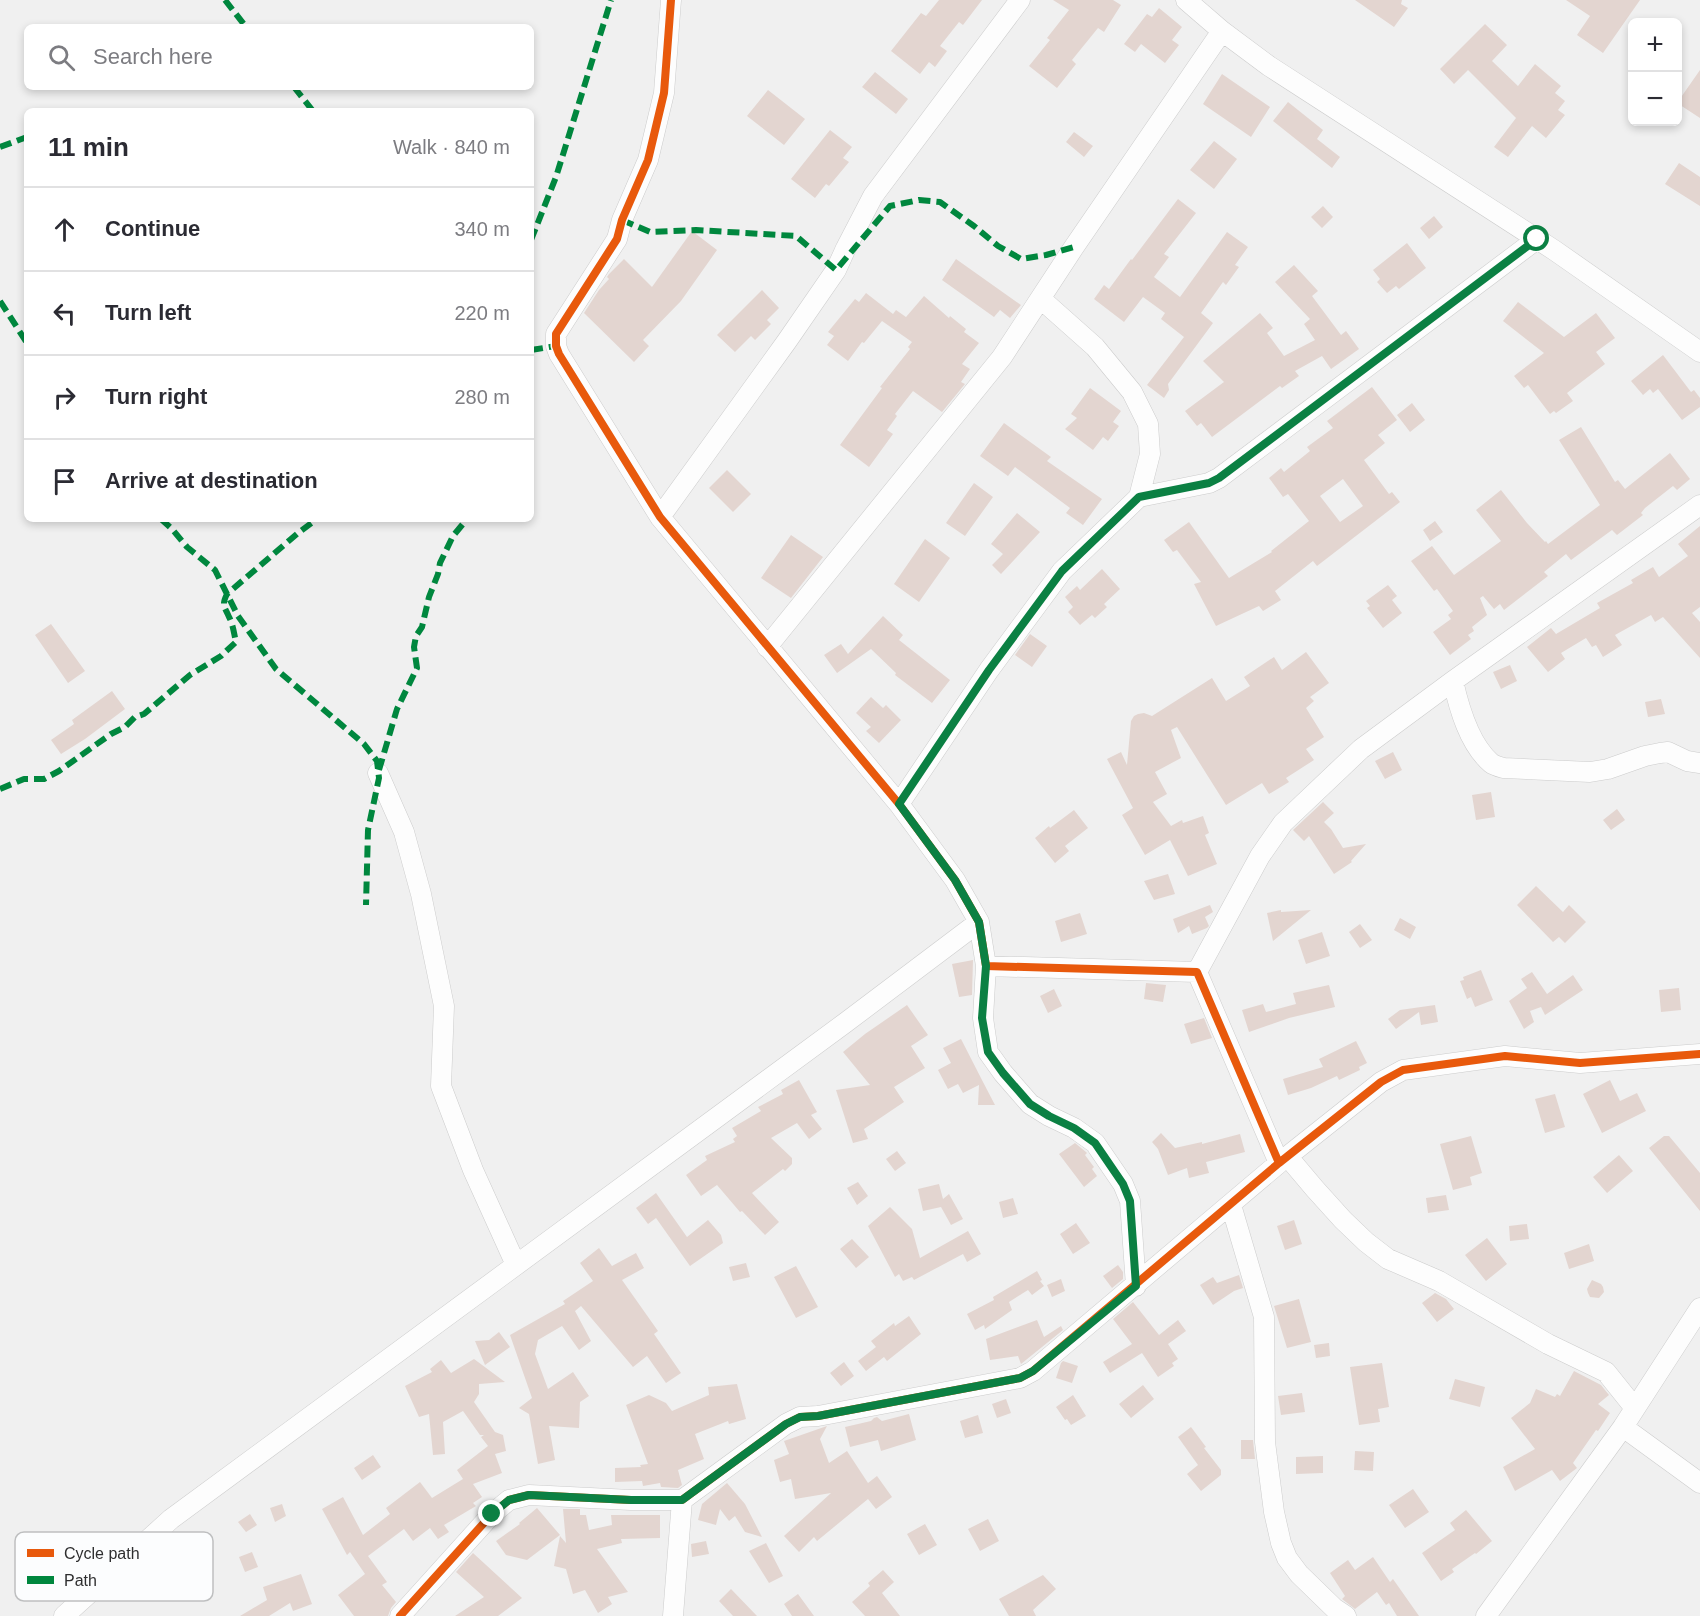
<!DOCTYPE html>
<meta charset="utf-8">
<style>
body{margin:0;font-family:Helvetica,sans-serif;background:#f7f7f7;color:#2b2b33}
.controls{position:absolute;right:18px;top:18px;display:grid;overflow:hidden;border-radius:9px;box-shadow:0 3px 9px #0003}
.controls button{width:54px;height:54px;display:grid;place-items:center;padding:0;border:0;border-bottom:2px solid #e1e1e2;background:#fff;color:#2b2b33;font:30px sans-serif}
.stop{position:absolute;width:18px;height:18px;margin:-14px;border:4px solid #0b8043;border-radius:50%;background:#fff}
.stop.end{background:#0b8043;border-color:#fff;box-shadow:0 2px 6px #0008}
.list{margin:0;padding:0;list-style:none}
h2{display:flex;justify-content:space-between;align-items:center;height:78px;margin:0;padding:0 24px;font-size:26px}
h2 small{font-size:20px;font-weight:400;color:#7c7c81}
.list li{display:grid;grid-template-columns:39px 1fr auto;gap:18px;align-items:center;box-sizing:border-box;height:84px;padding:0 24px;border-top:2px solid #e1e1e2}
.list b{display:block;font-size:22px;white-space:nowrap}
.list em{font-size:20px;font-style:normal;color:#7c7c81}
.icon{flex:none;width:33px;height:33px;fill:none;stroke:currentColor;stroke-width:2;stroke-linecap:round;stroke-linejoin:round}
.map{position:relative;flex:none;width:1700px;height:1616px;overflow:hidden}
.search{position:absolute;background:#fff;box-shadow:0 3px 9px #0003;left:24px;top:24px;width:510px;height:66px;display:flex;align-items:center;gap:15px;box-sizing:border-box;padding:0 21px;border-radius:9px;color:#7c7c81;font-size:22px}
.panel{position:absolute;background:#fff;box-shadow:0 3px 9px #0003;left:24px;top:108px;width:510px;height:414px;border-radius:9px}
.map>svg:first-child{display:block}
</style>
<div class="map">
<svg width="1700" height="1616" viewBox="0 0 1700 1616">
<rect width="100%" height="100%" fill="#f0f0f0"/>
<path fill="#e3d5d0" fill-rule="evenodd" d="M939,0H982L963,25L959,22L940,46L947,51L935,67L929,62L920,74L891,51L921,13L926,16Z
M1053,0H1113L1121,5L1104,32L1098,28L1072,60L1076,64L1057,88L1029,66L1050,40L1047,38L1069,10Z
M1355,0H1402L1401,4L1408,8L1394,27Z
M1566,0H1640L1603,53L1577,35L1590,16Z
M1159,8L1182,27L1172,40L1179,45L1165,63L1141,44L1135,52L1124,44L1147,14L1152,17Z
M1485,24L1507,45L1492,61L1518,86L1535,64L1561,86L1555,93L1565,101L1558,110L1565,115L1546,138L1532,126L1508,157L1494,147L1516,118L1468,70L1454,84L1440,69Z
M1700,70V118L1677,103Z
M875,72L908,99L896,114L862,87Z
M1222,74L1270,107L1251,137L1203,104Z
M768,90L805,119L784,145L747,116Z
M1288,102L1323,130L1317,139L1340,157L1332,168L1273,121Z
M830,130L852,147L843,158L849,162L829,186L826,184L815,198L791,179Z
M1074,132L1093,146L1084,157L1066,142Z
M1214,141L1237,159L1214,189L1190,170Z
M1679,163L1700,177V206L1665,184Z
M1178,199L1196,213L1164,254L1169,257L1154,277L1180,297L1227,232L1248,247L1235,265L1239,267L1226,285L1223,282L1201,313L1213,323L1168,384L1169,390L1164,398L1147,385L1184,337L1161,319L1165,313L1143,297L1124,322L1094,299L1104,285L1109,289L1131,259L1132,260Z
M1323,206L1333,217L1322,228L1311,217Z
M1434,216L1443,227L1429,239L1420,228Z
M692,231L717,250L681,301L643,340L649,346L634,362L584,313L599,290L609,279L607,277L609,274L624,259L652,287Z
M1407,243L1426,268L1399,289L1396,286L1387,293L1377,282L1380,279L1373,270Z
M956,259L1021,305L1010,318L1000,310L994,317L942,280Z
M1294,265L1318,291L1312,296L1341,335L1346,331L1359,349L1331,369L1322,356L1295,371L1299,376L1282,388L1280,386L1212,437L1201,423L1197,426L1185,411L1224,382L1203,361L1260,313L1273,328L1267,333L1284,356L1315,340L1304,324L1310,319L1275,282Z
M762,290L779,308L767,320L771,324L755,340L751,336L735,352L717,335Z
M866,293L893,314L896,310L906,317L924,296L949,318L950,316L966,329L964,332L979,343L962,364L970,369L961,382L965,384L942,412L913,391L895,414L897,416L887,430L893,434L869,467L840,445L882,388L880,387L910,349L908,347L912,342L882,321L864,343L862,342L848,361L827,345L834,336L828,332L855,299L859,302Z
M1518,302L1564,337L1596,313L1615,338L1596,352L1605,364L1567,393L1573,401L1556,413L1554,411L1550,414L1528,385L1524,388L1514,376L1544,353L1503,321Z
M1663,355L1691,392L1694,390L1700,398V407L1682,420L1658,389L1653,393L1650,389L1643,395L1631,381Z
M1372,387L1397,420L1378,435L1385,443L1364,460L1389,494L1392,492L1400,502L1317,566L1313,561L1275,591L1281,600L1263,611L1259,606L1216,626L1194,584L1201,582L1177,550L1173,552L1164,540L1189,522L1229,578L1272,552L1271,551L1309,521L1288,494L1283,497L1269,478L1281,468L1284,472L1310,451L1307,447L1333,428L1327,421ZM1343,479L1363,506L1340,522L1320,496Z
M1090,388L1121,411L1113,422L1119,426L1108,441L1103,437L1093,450L1065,429L1077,418L1071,414Z
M1412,403L1425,420L1410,432L1397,415Z
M1004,423L1051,457L1047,461L1102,499L1083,525L1066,513L1070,508L1015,467L1008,476L980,456Z
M1581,427L1615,482L1618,480L1625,489L1670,453L1690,479L1677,490L1673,486L1645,508L1641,513L1643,515L1617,535L1612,530L1571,560L1566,554L1544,572L1548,576L1504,610L1500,604L1494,609L1483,596L1480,598L1487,615L1472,627L1474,631L1468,635L1471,639L1450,655L1433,632L1451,619L1448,615L1453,611L1437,589L1434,591L1411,561L1432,546L1454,575L1501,541L1476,510L1501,490L1527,523L1545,542L1546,541L1548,544L1600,505L1559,440Z
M727,470L751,494L733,512L709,488Z
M974,483L993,497L965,536L946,523Z
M1017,513L1040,532L1001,574L992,565L1003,554L991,544Z
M1435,521L1443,532L1430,541L1423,530Z
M1700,526V607L1692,613L1700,622V658L1663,617L1655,622L1651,615L1615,635L1622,645L1603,657L1596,645L1592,647L1586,638L1561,653L1565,659L1548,672L1527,647L1551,628L1556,634L1600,608L1597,603L1633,583L1631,580L1653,567L1659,577L1688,556L1678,544Z
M791,535L823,557L791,598L761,578Z
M925,539L950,558L919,602L894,584Z
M1102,569L1120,589L1104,604L1107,607L1095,618L1092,615L1080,625L1068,612L1073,607L1065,597L1077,586L1080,590Z
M1388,585L1397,596L1392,600L1402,613L1383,628L1367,608L1370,606L1366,601Z
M883,616L903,635L899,640L950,680L932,703L895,675L896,673L871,649L837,673L824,655L841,644L848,654Z
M51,624L85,671L68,683L35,635Z
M1030,634L1047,646L1032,667L1015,655Z
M1306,652L1329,683L1310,697L1314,701L1306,708L1324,737L1306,749L1314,760L1286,778L1289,782L1269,794L1262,783L1226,805L1177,727L1171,730L1181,758L1155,772L1167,794L1153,802L1171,826L1182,820L1183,823L1203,816L1209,833L1205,835L1217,864L1188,876L1170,840L1145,855L1122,815L1133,808L1107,759L1121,752L1127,765L1131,721L1134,716L1138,714L1144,713L1152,716L1212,678L1226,701L1250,686L1244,677L1274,657L1282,670Z
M1510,665L1517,681L1501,689L1493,672Z
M112,691L125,709L85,739L61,754L51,740L74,724L72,720Z
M871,697L883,708L886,705L901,720L879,743L866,731L871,727L856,713Z
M1661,699L1665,714L1648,717L1645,702Z
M1393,752L1402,770L1385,779L1375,761Z
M1491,792L1495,817L1476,820L1472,795Z
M1323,802L1334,813L1324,822L1331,829L1343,848L1366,844L1351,861L1352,862L1334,874L1309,836L1304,841L1293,830Z
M1617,809L1625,820L1611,830L1603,820Z
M1074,810L1088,828L1065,846L1069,851L1055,863L1035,838L1049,826L1050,828Z
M1168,874L1175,894L1154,900L1144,881Z
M1536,886L1563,912L1569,905L1586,922L1565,943L1559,937L1553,942L1517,905Z
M1210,905L1213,912L1205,917L1209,926L1207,928L1192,934L1189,926L1178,933L1173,919Z
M1281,910V912L1311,910L1273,941L1267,913Z
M1080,913L1087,934L1061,942L1055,921Z
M1400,918L1416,927L1410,939L1394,930Z
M1360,924L1372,940L1360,948L1349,932Z
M1322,932L1330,956L1306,964L1298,940Z
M973,960L972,995L959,997L952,964Z
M1481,970L1493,1000L1475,1007L1471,997L1467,999L1460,981L1464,980L1463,977Z
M1532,972L1547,994L1573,975L1583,990L1545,1015L1541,1007L1530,1011L1534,1022L1524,1029L1509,1001L1527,988L1521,979Z
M1146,983L1166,985L1163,1002L1144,999Z
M1329,985L1335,1007L1289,1018L1249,1032L1242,1010L1263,1004L1266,1012L1296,1004L1293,993Z
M1679,988L1681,1010L1661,1012L1659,990Z
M1054,989L1062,1006L1048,1013L1040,996Z
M907,1005L928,1035L911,1046L925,1068L894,1087L904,1102L864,1129L868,1139L853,1143L836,1090L870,1085L843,1052L865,1034Z
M1435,1005L1438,1022L1421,1025L1419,1012L1396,1029L1388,1019L1400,1010Z
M1204,1018L1212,1038L1191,1044L1184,1024Z
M961,1039L983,1082L995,1105H978L979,1085L963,1093L958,1084L948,1089L938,1070L951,1063L943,1048Z
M1356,1041L1367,1063L1359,1067L1360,1070L1339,1080L1337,1076L1311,1088L1288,1095L1283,1079L1323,1067L1319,1059Z
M799,1080L817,1112L811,1115L822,1129L809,1139L797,1123L771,1138L792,1158V1164L785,1171L783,1169L752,1193L779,1222L765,1235L742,1211L740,1212L717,1185L701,1196L686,1175L707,1160L705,1156L735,1142L733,1139L737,1136L732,1128L761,1111L758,1107L783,1094L781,1090Z
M1610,1080L1620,1101L1637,1093L1646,1111L1602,1133L1583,1094Z
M1555,1094L1565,1127L1545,1133L1535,1099Z
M1161,1133L1175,1148L1202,1142V1144L1240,1134L1245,1152L1206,1162L1209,1173L1189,1178L1187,1168L1168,1175L1158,1149L1152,1142Z
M1471,1136L1482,1173L1470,1177L1472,1185L1453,1190L1440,1144Z
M1664,1136H1669L1700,1173V1211L1649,1148Z
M1075,1143L1086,1152L1087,1153L1085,1155L1094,1167L1092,1169L1097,1176L1084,1187L1059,1154Z
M897,1151L906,1163L895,1171L886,1159Z
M1619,1155L1633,1171L1607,1193L1593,1177Z
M858,1182L868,1196L857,1205L847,1188Z
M939,1184L943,1199L949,1194L963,1219L951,1225L941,1207L923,1211L918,1189Z
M656,1193L687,1237L708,1220L721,1235L723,1243L690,1266L656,1218L648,1224L636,1208Z
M1446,1195L1449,1210L1428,1213L1426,1198Z
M1013,1198L1018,1214L1003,1218L999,1202Z
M890,1207L912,1229L920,1258L968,1231L981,1254L967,1262L963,1254L914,1280L912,1277L903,1281L899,1274L895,1277L868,1226Z
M1294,1220L1302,1244L1285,1250L1277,1226Z
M1076,1223L1090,1243L1073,1254L1060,1234Z
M1527,1224L1529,1239L1510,1241L1509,1226Z
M1487,1238L1507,1264L1486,1281L1465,1255Z
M852,1239L869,1257L856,1268L840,1249Z
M1589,1244L1594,1261L1569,1269L1564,1253Z
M599,1248L612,1266L636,1253L644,1268L622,1280L658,1331L654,1334L681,1373L666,1383L647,1356L633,1367L581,1306L575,1311L591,1341L579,1350L562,1326L538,1340L535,1354L548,1389L573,1372L589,1396L580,1402L579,1428L549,1426L555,1460L538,1464L529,1414L519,1408L532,1398L510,1335L565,1304L563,1301L593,1281L580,1263Z
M746,1263L750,1277L733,1281L729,1267Z
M1118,1265L1123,1272V1279L1112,1288L1103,1276Z
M796,1266L818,1307L796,1318L774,1277Z
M1037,1271L1042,1280L1040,1281L1044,1286L1032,1295L1028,1290L1009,1302L1012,1310L985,1329L984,1325L975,1330L967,1314L994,1300L993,1297Z
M1239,1275L1243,1288L1234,1291L1213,1305L1200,1285L1213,1277L1217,1283Z
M1061,1279L1065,1291L1052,1297L1047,1285Z
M1592,1280L1601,1284L1603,1287L1604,1292L1599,1298L1590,1297L1588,1293L1587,1289Z
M1435,1293L1446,1299L1454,1309L1437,1322L1422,1303Z
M1299,1299L1311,1342L1287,1348L1274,1306Z
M1133,1302L1159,1335L1178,1320L1186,1331L1168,1344L1178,1359L1172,1363L1174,1366L1158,1377L1142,1353L1110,1373L1103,1362L1132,1344L1113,1319Z
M909,1316L921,1334L887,1361L884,1357L866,1371L858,1361L876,1347L871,1341L894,1323L895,1326Z
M1037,1320L1044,1337L1061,1326L1063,1330L1021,1364L1018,1356L990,1360L986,1339Z
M499,1332L510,1347L485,1365L475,1341L489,1340Z
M1329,1343L1330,1356L1316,1358L1314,1345Z
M474,1359L505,1382L479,1384V1394L474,1402L495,1432L503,1435L506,1451L495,1454L502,1473L473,1484L482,1497L473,1503L476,1506L444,1525L449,1532L438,1539L430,1528L413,1541L404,1529L368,1556L387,1582L382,1585L396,1602L391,1608L388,1616H354L338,1595L365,1574L350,1552L347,1555L322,1509L343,1497L363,1535L390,1514L386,1508L420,1482L432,1498L463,1479L457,1470L488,1446L481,1437L484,1435H480L463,1411L443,1422L445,1454L433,1455L429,1414L419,1417L405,1386L432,1372L430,1369L441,1360L451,1373Z
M1063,1361L1078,1366L1072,1383L1056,1378L1061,1363Z
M844,1362L854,1376L841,1386L830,1373Z
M1382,1363L1389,1407L1378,1409L1380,1422L1359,1425L1350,1367Z
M1574,1371L1601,1385L1609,1395L1598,1404L1610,1413L1598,1431L1596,1430L1573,1463L1577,1468L1560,1481L1552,1470L1515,1491L1503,1467L1535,1449L1511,1418L1530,1403L1536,1389L1555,1397L1557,1394L1560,1396Z
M1455,1379L1485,1387L1480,1407L1449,1399Z
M737,1384L746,1419L729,1424L728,1421L695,1434L704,1459L678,1470L682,1485L678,1488L661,1487L660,1483L643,1486L642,1481L615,1482V1468L641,1467L640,1465L648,1464L626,1405L649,1395L666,1403L672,1411L709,1395L708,1387Z
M1143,1385L1154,1399L1131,1418L1119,1404Z
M1302,1393L1305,1412L1281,1415L1278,1396Z
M1073,1395L1086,1416L1071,1425L1067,1419L1065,1420L1056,1407Z
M1006,1399L1011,1413L997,1418L992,1404Z
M909,1414L916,1440L881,1451L878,1440L850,1447L845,1427L871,1421L874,1418L877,1417L882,1421Z
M978,1415L983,1433L965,1438L960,1421Z
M827,1426L820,1439L829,1463L847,1451L868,1483L877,1476L892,1497L876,1509L868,1499L817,1541L814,1537L799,1552L784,1536L831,1493L795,1499L791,1479L780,1482L774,1460L789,1454L784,1441Z
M1191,1427L1206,1447L1204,1448L1221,1470V1475L1201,1491L1187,1474L1198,1465L1178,1437Z
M1241,1440H1253L1255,1459H1241Z
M1355,1451L1374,1452L1373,1471L1354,1470Z
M373,1455L381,1467L362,1480L354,1468Z
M1323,1456V1473L1296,1474V1457Z
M727,1483L745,1504L762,1537L745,1532L735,1516L729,1521L720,1509L716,1525L698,1520L702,1504Z
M1413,1489L1429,1512L1405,1528L1389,1505Z
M282,1504L286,1516L275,1522L270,1508Z
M537,1508L560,1535L527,1560L506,1555L496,1541L520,1524L519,1523Z
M563,1509H580V1515H586L589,1530L612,1525L611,1515H660V1538L621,1539L622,1543L597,1549L628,1592L608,1597L612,1604L598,1613L585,1590L573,1594L566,1569L554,1566L560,1536L566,1543Z
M1466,1510L1492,1541L1476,1554L1475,1553L1452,1569L1454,1572L1441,1581L1422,1553L1455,1530L1450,1523Z
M250,1514L257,1525L246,1532L238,1522Z
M988,1519L999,1541L980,1551L968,1529Z
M925,1524L937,1545L919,1555L907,1534Z
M706,1541L709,1554L692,1557L691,1544Z
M766,1543L783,1576L769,1583L749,1551Z
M252,1552L258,1567L245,1572L239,1557Z
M473,1553L522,1598L498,1616H455L484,1597L456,1572Z
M1373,1557L1390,1582L1393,1579L1419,1616H1397L1389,1603L1386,1605L1377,1592L1355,1609L1342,1599L1345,1596L1330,1573L1348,1560L1355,1570Z
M883,1570L894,1582L882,1593L900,1616H865L852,1602L870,1586L868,1583Z
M301,1574L312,1604L293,1611L290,1603L269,1616H240L267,1600L263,1587Z
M1043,1575L1056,1589L1033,1610L1036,1616H1009L999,1599Z
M731,1589L757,1616H733L719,1601Z
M798,1594L814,1616H792L784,1604Z"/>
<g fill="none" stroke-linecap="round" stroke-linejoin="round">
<defs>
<path id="street" d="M671,0L664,93L648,160L622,220L617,239L556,334V346L559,354L660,517L899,804L955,880L979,922L986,966L1197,972L1279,1163
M1186,0L1222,31L1269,66L1554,250L1700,352
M1041,299L1095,347L1132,392L1148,424L1150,454L1139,497
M660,517L787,341L836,270L846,248L873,196L1020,0
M767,647L1002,357L1074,247L1222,31
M1453,681C1459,708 1469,744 1491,763C1495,766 1500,767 1504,768L1590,772L1608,769L1645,756L1660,753L1668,752L1687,761L1700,763
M378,773L404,832L421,894L444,1006L441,1086L473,1170L516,1265
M899,804L989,670L1062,571L1139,497L1209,483L1219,478L1537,239
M986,966L983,1018L988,1052L1003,1073L1030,1104L1049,1116L1074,1128L1095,1143L1123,1184L1130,1201L1136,1286
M1197,972L1260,856L1283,823L1361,749L1453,681L1700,505
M1288,1157L1315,1189L1343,1220L1366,1242L1388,1259L1439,1281L1548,1344L1606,1372L1634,1407
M1231,1205L1264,1317L1265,1442L1274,1512L1281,1543L1287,1558L1299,1574L1334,1608L1346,1616
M1623,1427L1700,1483
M64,1616L171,1519L845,1023L979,922
M400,1616L492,1514L509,1500L529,1495L631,1500H682L786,1424L800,1417L818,1416L1020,1378L1033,1371L1279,1163L1381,1082L1403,1070L1505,1056L1580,1063L1700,1054
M673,1616L682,1500
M1486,1616L1623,1427L1700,1308"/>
</defs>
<use href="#street" stroke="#ccc" stroke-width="21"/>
<use href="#street" stroke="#fdfdfd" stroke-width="20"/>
<path stroke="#00873e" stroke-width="6" stroke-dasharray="12 6" stroke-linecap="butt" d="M225,0L246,27
M294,87L313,111
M0,147L27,137
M622,220L650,232L696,230L796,236L836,270L890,206L919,200L940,202L974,226L998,246L1021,259L1046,255L1074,247
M531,240L556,177L611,0
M0,301L27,343
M531,350L556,346
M161,519L172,529L187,547L215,570L238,616L276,669L364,744L377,761L379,778L368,830L366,905
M379,770L397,709L417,668L414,647L416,636L422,627L429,597L438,574L440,563L453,536L467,519
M0,789L24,779H44L59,771L111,734L125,727L135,717L144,714L190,675L221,656L236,642C234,634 233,624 229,617C225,607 221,606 227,594L298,533L317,519"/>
<defs>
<path id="cycleway" d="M671,0L664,93L648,160L622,220L617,239L556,334V346L559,354L660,517L899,804L955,880L979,922L986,966L1197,972L1279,1163
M400,1616L492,1514L509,1500L529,1495L631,1500H682L786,1424L800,1417L818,1416L1020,1378L1033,1371L1279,1163L1381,1082L1403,1070L1505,1056L1580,1063L1700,1054"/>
</defs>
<use href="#cycleway" stroke="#fcfdfe" stroke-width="11"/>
<use href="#cycleway" stroke="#e8590c" stroke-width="8"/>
</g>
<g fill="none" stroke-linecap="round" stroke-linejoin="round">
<path stroke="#0b8043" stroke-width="8" d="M492,1514L509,1500L529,1495L631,1500H682L786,1424L800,1417L818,1416L1020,1378L1033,1371L1136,1286L1130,1201L1123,1184L1095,1143L1074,1128L1049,1116L1030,1104L1003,1073L988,1052L982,1018L986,966L979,922L955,880L899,804L989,670L1062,571L1139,497L1209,483L1219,478L1537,239"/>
</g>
<rect x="15" y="1532" width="198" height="69" rx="9" fill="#fcfdfe" stroke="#bebfc0" stroke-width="1.5"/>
<rect x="27" y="1549" width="27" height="8" fill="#e8590c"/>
<rect x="27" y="1576" width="27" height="8" fill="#00873e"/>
<g font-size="16" fill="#2e2e2f">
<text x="64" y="1559">Cycle path</text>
<text x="64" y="1586">Path</text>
</g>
</svg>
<div class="controls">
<button>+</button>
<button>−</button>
</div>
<div class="stop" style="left:1537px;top:239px"></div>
<div class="stop end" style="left:492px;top:1514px"></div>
<div class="search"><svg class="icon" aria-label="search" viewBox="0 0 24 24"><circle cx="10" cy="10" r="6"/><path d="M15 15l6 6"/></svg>Search here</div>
<section class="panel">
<h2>11 min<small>Walk · 840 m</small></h2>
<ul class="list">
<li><svg class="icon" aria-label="ahead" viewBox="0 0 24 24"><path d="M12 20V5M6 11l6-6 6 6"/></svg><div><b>Continue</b></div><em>340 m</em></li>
<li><svg class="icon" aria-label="left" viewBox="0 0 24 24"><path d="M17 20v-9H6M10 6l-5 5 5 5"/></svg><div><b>Turn left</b></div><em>220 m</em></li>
<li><svg class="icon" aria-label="right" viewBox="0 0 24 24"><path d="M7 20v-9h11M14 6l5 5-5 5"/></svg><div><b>Turn right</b></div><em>280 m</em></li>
<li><svg class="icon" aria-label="arrive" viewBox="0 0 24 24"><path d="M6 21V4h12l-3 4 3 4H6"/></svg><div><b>Arrive at destination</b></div></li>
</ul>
</section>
</div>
